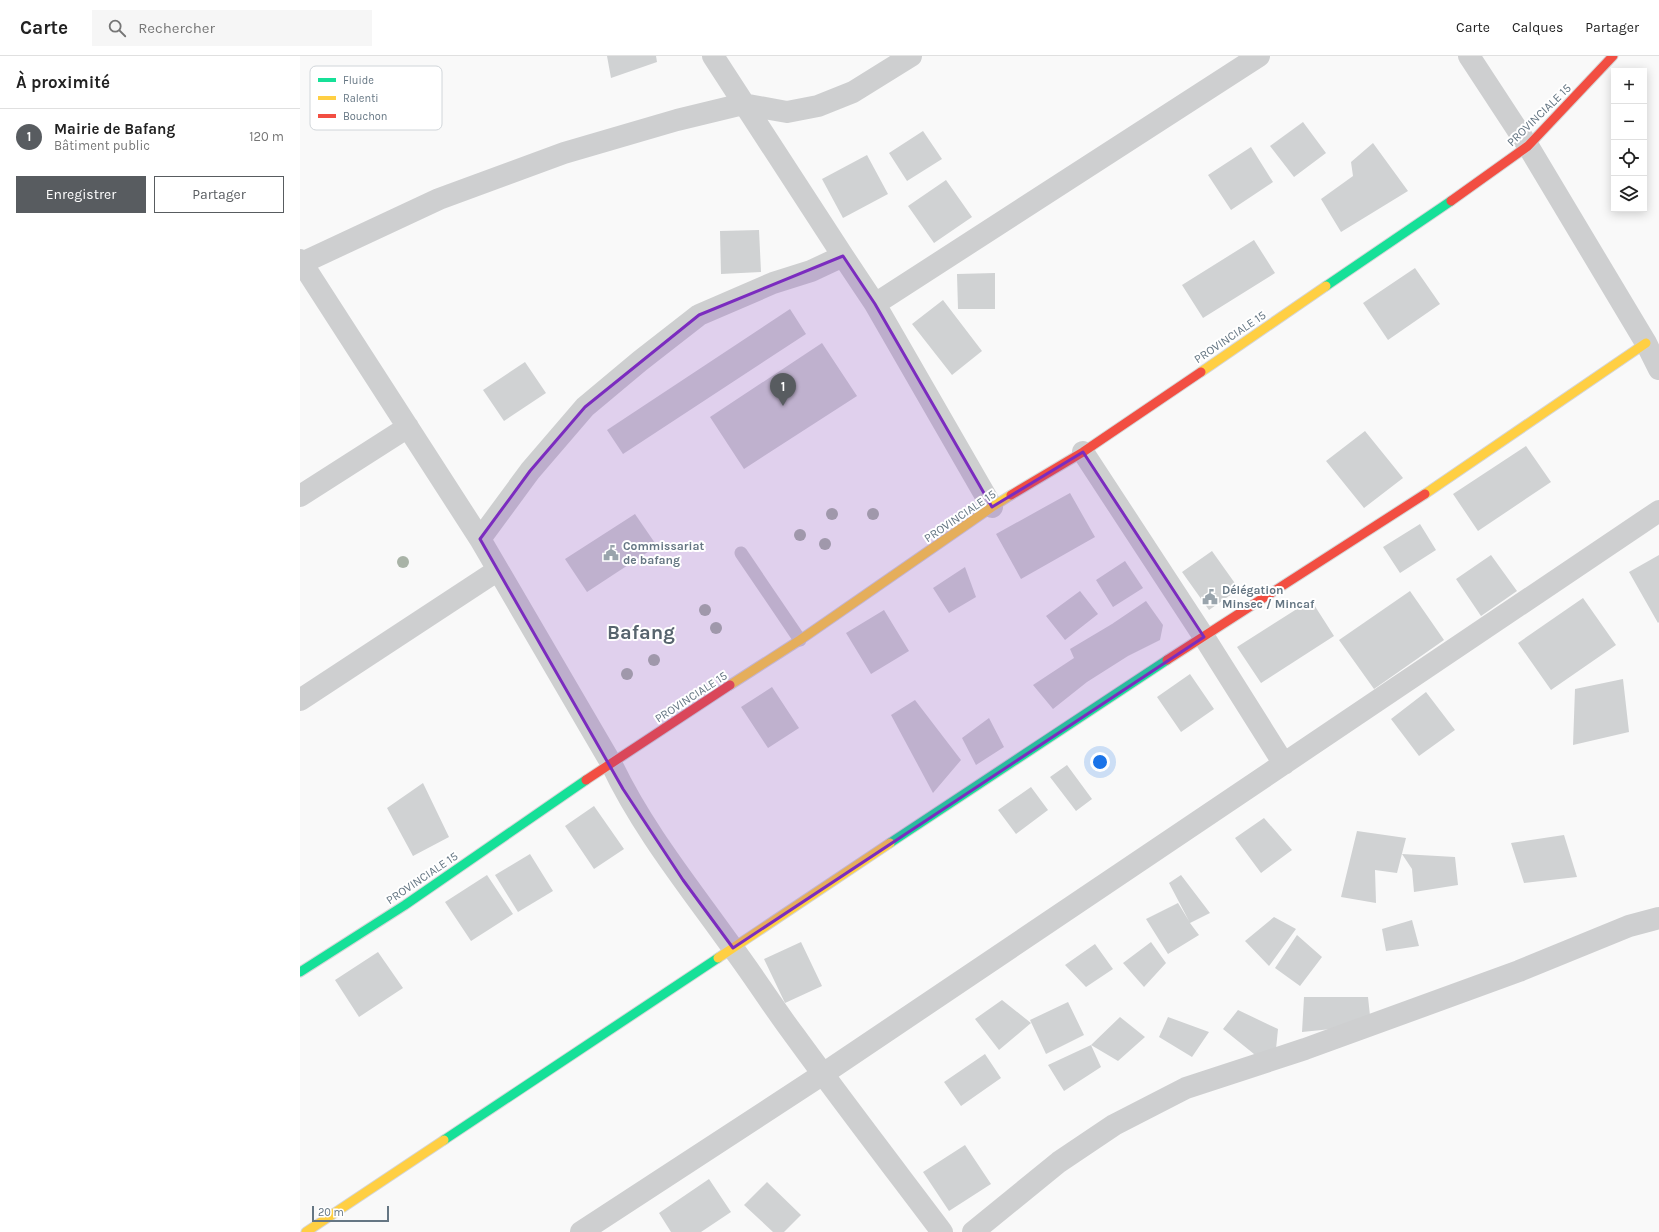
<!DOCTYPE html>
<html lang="fr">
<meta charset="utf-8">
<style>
body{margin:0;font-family:Karla,sans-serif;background:#f6f6f6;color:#222}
.controls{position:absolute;right:12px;top:12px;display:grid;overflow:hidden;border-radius:0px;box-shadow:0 2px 10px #0003}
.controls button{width:36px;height:36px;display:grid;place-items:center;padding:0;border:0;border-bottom:1px solid #e0e0e0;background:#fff;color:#222;font:20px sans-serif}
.scale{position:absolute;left:12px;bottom:10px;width:77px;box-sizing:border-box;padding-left:4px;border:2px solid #657683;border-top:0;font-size:11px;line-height:14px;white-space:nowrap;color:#657683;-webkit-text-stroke:3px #fff;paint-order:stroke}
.you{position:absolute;left:800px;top:706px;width:14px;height:14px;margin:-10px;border:3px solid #fff;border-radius:50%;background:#1a73e8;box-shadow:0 0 0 6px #1a73e833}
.badge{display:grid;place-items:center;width:26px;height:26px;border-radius:50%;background:#585c60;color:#fff;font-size:13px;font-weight:700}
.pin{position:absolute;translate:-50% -33px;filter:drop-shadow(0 1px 2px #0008)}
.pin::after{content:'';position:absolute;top:21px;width:14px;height:12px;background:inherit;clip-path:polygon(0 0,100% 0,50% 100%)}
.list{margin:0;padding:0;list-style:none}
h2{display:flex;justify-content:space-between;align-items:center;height:52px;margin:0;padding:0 16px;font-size:17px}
h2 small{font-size:13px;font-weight:400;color:#767676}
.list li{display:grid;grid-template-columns:26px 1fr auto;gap:12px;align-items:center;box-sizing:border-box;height:56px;padding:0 16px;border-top:1px solid #e0e0e0}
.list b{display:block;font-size:15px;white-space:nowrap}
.list p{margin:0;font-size:13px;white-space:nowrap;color:#767676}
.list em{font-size:13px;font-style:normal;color:#767676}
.actions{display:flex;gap:8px;padding:12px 16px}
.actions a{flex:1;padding:9px 0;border:1px solid #585c60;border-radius:0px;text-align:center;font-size:14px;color:#585c60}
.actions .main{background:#585c60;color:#fff}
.icon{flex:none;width:22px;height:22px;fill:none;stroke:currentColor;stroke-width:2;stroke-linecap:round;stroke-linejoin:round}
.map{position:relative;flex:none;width:1359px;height:1176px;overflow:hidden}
header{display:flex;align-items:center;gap:24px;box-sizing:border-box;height:56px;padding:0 20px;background:#fff;border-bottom:1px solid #e0e0e0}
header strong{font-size:19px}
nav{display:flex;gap:22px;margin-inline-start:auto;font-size:14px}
.search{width:280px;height:36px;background:#f6f6f6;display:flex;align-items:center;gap:10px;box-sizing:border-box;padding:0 14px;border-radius:0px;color:#767676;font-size:15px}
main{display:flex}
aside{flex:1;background:#fff}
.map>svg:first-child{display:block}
</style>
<header>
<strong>Carte</strong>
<div class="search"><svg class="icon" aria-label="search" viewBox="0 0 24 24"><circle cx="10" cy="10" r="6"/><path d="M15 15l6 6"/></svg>Rechercher</div>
<nav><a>Carte</a><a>Calques</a><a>Partager</a></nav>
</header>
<main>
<aside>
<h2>À proximité<small></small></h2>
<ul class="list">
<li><span class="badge">1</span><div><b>Mairie de Bafang</b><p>Bâtiment public</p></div><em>120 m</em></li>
</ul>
<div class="actions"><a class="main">Enregistrer</a><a>Partager</a></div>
</aside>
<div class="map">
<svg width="1359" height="1176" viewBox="0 0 1359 1176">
<rect width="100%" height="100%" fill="#f9f9f9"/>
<path fill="#d0d2d3" d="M307,0H356L357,6L311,22Z
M1003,66L1026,97L994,121L970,90Z
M623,75L642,103L607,125L589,97Z
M1073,87L1108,135L1041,176L1021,143L1053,120L1051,106Z
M951,91L973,126L931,154L908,119Z
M567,99L588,138L543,162L522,123Z
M646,124L672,161L634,187L608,150Z
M459,174L461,216L421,218L420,175Z
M954,184L975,217L903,262L882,229Z
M1115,212L1140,248L1088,284L1063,247Z
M695,217V253H658L657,218Z
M643,244L682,295L652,319L612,268Z
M490,253L506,278L323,398L307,374Z
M522,287L557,340L444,413L410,361Z
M225,306L246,337L204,365L183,334Z
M1065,375L1103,422L1064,452L1026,405Z
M1226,390L1251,426L1178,475L1153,438Z
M770,437L795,481L721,523L696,478Z
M335,458L357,490L287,536L265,503Z
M1120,468L1136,494L1100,517L1083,491Z
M912,495L939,533L909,554L882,516Z
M1191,499L1217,535L1181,560L1156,523Z
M1359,499V566L1358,567L1329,516Z
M825,505L843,532L813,551L796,524Z
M665,511L676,541L649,557L633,532Z
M780,535L798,558L765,584L746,560Z
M1110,535L1144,584L1074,633L1039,584Z
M1283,542L1316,589L1251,634L1218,587Z
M1011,544L1034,580L961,627L937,591Z
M846,545L863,569L860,584L828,600L787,626L753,653L733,629L774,602L770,593L812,568Z
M584,554L609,595L571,618L546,577Z
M890,618L914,653L881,676L857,641Z
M1323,623L1329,676L1273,689L1275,633Z
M472,631L499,672L468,692L441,651Z
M1126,636L1155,674L1119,700L1091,663Z
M615,644L661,704L633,737L591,659Z
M689,662L704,691L676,709L662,682Z
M767,709L792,743L776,755L750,721Z
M123,727L149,781L113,800L87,752Z
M731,731L748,754L716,778L698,754Z
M294,750L324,793L294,813L265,770Z
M964,762L992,794L961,817L935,782Z
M1057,775L1106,782L1097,817L1075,814L1076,847L1041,841Z
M1264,779L1277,821L1224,827L1211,787Z
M230,798L253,835L218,856L195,819Z
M1102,798L1155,801L1158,829L1114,836L1112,813Z
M187,819L213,858L171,885L145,846Z
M881,819L910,857L890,867L899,879L868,898L846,863L878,847L889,865L869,827Z
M974,861L996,873L969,910L945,885Z
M1112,864L1119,890L1086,895L1082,873Z
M997,879L1022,901L1000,930L975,912Z
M501,886L522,930L485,947L464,903Z
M851,886L866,907L844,931L823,907Z
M795,888L813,913L786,931L765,909Z
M78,896L103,932L59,961L35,924Z
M1004,941H1068L1071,969L1002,976Z
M702,944L731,967L699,994L675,963Z
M768,946L784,979L746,998L730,964Z
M938,954L978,973L975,1003L954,998L923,973Z
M820,961L845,981L818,1005L791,989Z
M868,961L909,976L892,1001L859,981Z
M791,989L801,1011L764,1035L748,1009Z
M685,998L701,1022L661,1050L644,1026Z
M665,1089L691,1128L649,1155L623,1116Z
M409,1123L431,1156L401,1176H371L359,1157Z
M467,1126L501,1159L484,1176H473L444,1149Z"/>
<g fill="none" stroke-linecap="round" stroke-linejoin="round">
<defs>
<path id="fast" d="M1026,230L1151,145
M590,787L867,604
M0,916L105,849L286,724
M144,1084L418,902"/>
<path id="slow" d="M901,316L1026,230
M1125,438L1346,287
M430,629L500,584L692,451L711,439
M418,902L590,787
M6,1176L144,1084"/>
<path id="jam" d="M1151,145L1228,90L1313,0
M711,439L783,396L901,316
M867,604L1125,438
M286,724L430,629"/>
</defs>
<use href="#fast" stroke="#d5d6d7" stroke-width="11"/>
<use href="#slow" stroke="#d5d6d7" stroke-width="11"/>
<use href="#jam" stroke="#d5d6d7" stroke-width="11"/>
<path stroke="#cecfd0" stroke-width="13" d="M441,497L500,584"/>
<path stroke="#cecfd0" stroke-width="22" d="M413,0L543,200L575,248L692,451
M1169,0L1228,90L1346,287L1359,313
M0,204L180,483L311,707C342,773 390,832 432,891C454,920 473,951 495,980C543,1046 593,1111 642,1176
M0,209L2,207L139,143L264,97L377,64L443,48L487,56L518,50L553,36L611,0
M575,248L959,0
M783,396L904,581L984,708
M0,440L108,371
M180,483L230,415L285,351L340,305L399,259L473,227L511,215L543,200
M0,644L198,514
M281,1176L523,1018L1359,455
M673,1176L759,1106L814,1069L886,1032L1005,993L1219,915L1329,870L1359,862"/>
<use href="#fast" stroke="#16e098" stroke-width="9"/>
<use href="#slow" stroke="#ffcf43" stroke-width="9"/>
<use href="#jam" stroke="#f24e42" stroke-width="9"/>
</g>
<g fill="#a9b3a7">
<circle cx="532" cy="458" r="6"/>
<circle cx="573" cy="458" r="6"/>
<circle cx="500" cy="479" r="6"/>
<circle cx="525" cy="488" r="6"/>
<circle cx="103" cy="506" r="6"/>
<circle cx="405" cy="554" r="6"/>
<circle cx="416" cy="572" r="6"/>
<circle cx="354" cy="604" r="6"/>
<circle cx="327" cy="618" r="6"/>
</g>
<path fill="#7b2cbf" fill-opacity="0.2" stroke="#7b2cbf" stroke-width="3" stroke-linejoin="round" d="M543,200L575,248L692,451L783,396L904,581L433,892L383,824L323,733L180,483L230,415L285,351L399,259Z"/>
<defs>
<symbol id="civic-bare" viewBox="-9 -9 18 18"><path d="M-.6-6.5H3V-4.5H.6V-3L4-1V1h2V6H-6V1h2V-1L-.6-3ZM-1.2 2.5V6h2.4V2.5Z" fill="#99a4ac" stroke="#fff" stroke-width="2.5" paint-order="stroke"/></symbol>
</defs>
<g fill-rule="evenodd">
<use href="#civic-bare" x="300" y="486" width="22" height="22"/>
<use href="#civic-bare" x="899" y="530" width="22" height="22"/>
</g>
<g text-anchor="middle" stroke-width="4" stroke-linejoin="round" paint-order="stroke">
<g font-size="12" fill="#657683" stroke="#fff">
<text transform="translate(1239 59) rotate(-44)" y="4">PROVINCIALE 15</text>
<text transform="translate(930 281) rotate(-34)" y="4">PROVINCIALE 15</text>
<text transform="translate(660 460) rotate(-34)" y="4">PROVINCIALE 15</text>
<text transform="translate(391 641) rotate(-33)" y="4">PROVINCIALE 15</text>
<text transform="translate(122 822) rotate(-34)" y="4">PROVINCIALE 15</text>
</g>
<g font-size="12" font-weight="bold" fill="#657683" stroke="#fff" text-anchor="start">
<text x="323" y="494">Commissariat<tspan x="323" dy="14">de bafang</tspan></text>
<text x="922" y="538">Délégation<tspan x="922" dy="14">Minsec / Mincaf</tspan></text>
</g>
<g font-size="20" font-weight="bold" fill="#57646e" stroke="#fff">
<text x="341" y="583">Bafang</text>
</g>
</g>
<rect x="10" y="10" width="132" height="64" rx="6" fill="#fff" stroke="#d1d6da" stroke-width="1"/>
<rect x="18" y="22" width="18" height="4" fill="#16e098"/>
<rect x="18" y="40" width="18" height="4" fill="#ffcf43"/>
<rect x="18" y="58" width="18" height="4" fill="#f24e42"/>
<g font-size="11" fill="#657683">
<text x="43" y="28">Fluide</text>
<text x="43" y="46">Ralenti</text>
<text x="43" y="64">Bouchon</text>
</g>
</svg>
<div class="controls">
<button>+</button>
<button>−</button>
<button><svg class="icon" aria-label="locate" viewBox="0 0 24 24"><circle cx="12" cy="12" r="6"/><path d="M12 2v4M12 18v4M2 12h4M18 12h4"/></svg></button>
<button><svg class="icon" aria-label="layers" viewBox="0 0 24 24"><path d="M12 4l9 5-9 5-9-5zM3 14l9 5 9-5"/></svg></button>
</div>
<div class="scale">20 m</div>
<div class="you"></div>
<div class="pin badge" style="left:483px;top:350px">1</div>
</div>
</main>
